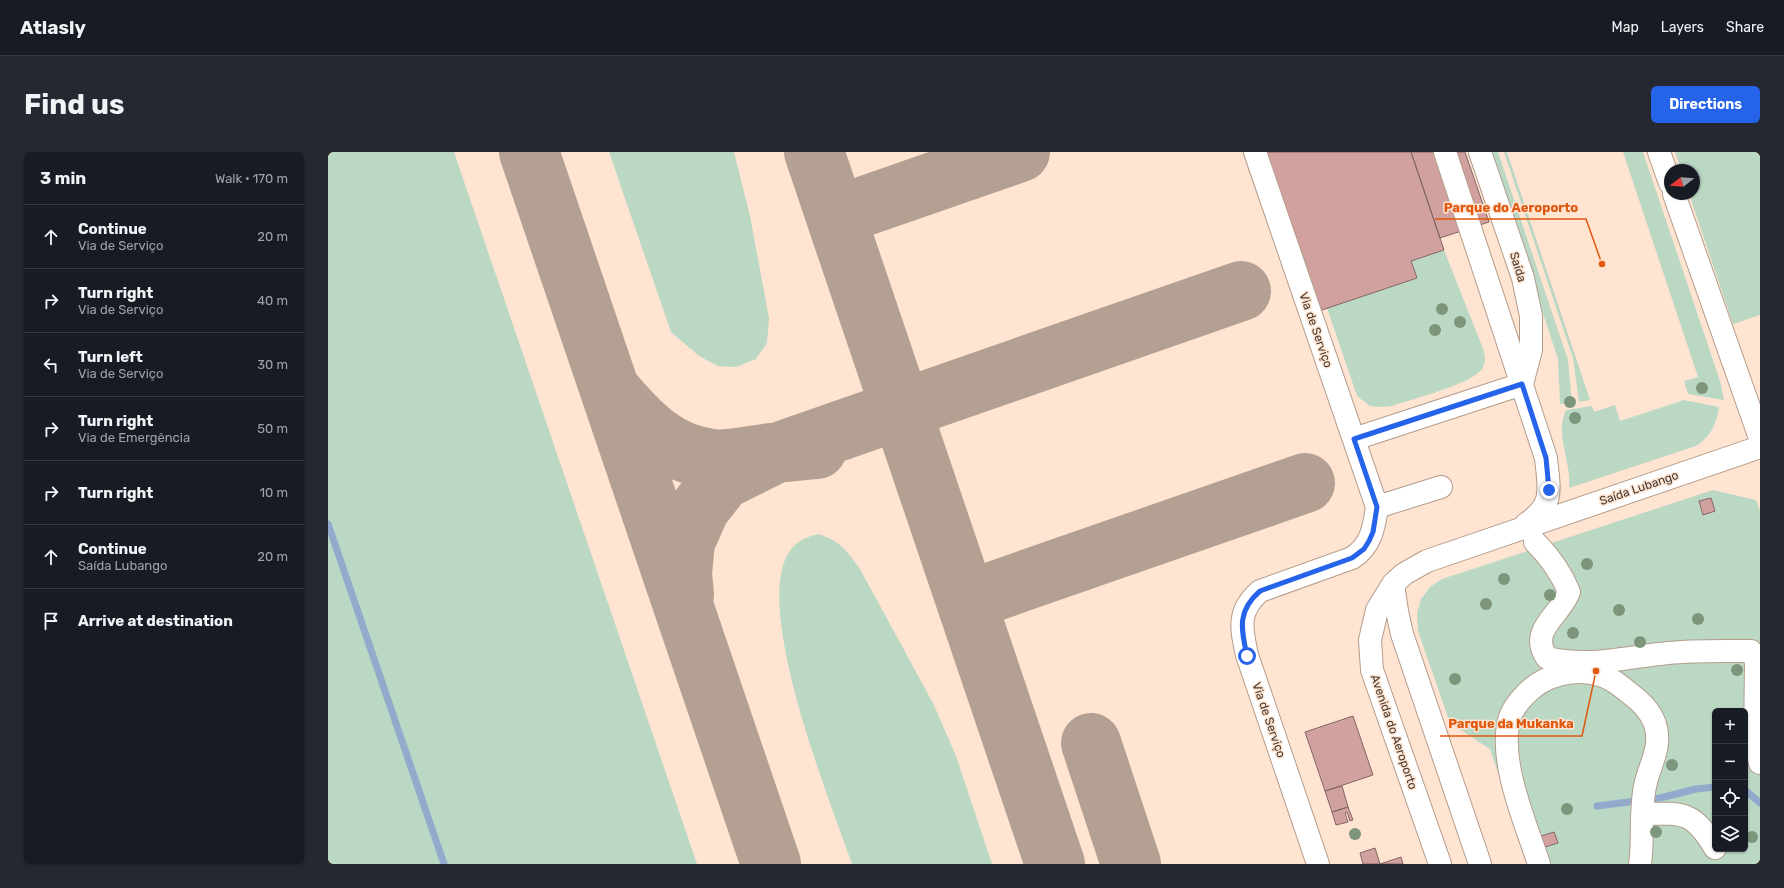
<!DOCTYPE html>
<meta charset="utf-8">
<style>
body{margin:0;font-family:Rubik,sans-serif;background:#242831;color:#f1f3f6}
.controls{position:absolute;right:12px;bottom:12px;display:grid;overflow:hidden;border-radius:6px;box-shadow:0 1px 3px #0004}
.controls button{width:36px;height:36px;display:grid;place-items:center;padding:0;border:0;border-bottom:1px solid #363941;background:#171b24;color:#f1f3f6;font:20px sans-serif}
.compass{position:absolute;left:1336px;top:12px;width:36px;height:36px;border-radius:50%;background:#171b24;box-shadow:0 1px 3px #0004;rotate:253deg}
.stop{position:absolute;width:12px;height:12px;margin:-9px;border:3px solid #2563eb;border-radius:50%;background:#fff}
.stop.end{background:#2563eb;border-color:#fff;box-shadow:0 1px 4px #0008}
.list{margin:0;padding:0;list-style:none}
h2{display:flex;justify-content:space-between;align-items:center;height:52px;margin:0;padding:0 16px;font-size:17px}
h2 small{font-size:13px;font-weight:400;color:#9ea1a6}
.list li{display:grid;grid-template-columns:26px 1fr auto;gap:12px;align-items:center;box-sizing:border-box;height:64px;padding:0 16px;border-top:1px solid #363941}
.list b{display:block;font-size:15px;white-space:nowrap}
.list p{margin:0;font-size:13px;white-space:nowrap;color:#9ea1a6}
.list em{font-size:13px;font-style:normal;color:#9ea1a6}
.icon{flex:none;width:22px;height:22px;fill:none;stroke:currentColor;stroke-width:2;stroke-linecap:round;stroke-linejoin:round}
.map{position:relative;flex:none;width:1432px;height:712px;overflow:hidden;border-radius:6px}
header{display:flex;align-items:center;gap:24px;box-sizing:border-box;height:56px;padding:0 20px;background:#171b24;border-bottom:1px solid #363941}
header strong{font-size:19px}
nav{display:flex;gap:22px;margin-inline-start:auto;font-size:14px}
.intro{display:flex;align-items:center;justify-content:space-between;box-sizing:border-box;height:96px;padding:0 24px}
h1{margin:0;font-size:28px}
.button{padding:10px 18px;border-radius:6px;background:#2563eb;color:#fff;font-size:14px;font-weight:700}
main{display:flex;gap:24px;padding:0 24px}
aside{flex:1;background:#171b24;border-radius:6px;box-shadow:0 1px 3px #0004}
.map>svg:first-child{display:block}
</style>
<header>
<strong>Atlasly</strong>
<nav><a>Map</a><a>Layers</a><a>Share</a></nav>
</header>
<div class="intro"><h1>Find us</h1><a class="button">Directions</a></div>
<main>
<aside>
<h2>3 min<small>Walk · 170 m</small></h2>
<ul class="list">
<li><svg class="icon" aria-label="ahead" viewBox="0 0 24 24"><path d="M12 20V5M6 11l6-6 6 6"/></svg><div><b>Continue</b><p>Via de Serviço</p></div><em>20 m</em></li>
<li><svg class="icon" aria-label="right" viewBox="0 0 24 24"><path d="M7 20v-9h11M14 6l5 5-5 5"/></svg><div><b>Turn right</b><p>Via de Serviço</p></div><em>40 m</em></li>
<li><svg class="icon" aria-label="left" viewBox="0 0 24 24"><path d="M17 20v-9H6M10 6l-5 5 5 5"/></svg><div><b>Turn left</b><p>Via de Serviço</p></div><em>30 m</em></li>
<li><svg class="icon" aria-label="right" viewBox="0 0 24 24"><path d="M7 20v-9h11M14 6l5 5-5 5"/></svg><div><b>Turn right</b><p>Via de Emergência</p></div><em>50 m</em></li>
<li><svg class="icon" aria-label="right" viewBox="0 0 24 24"><path d="M7 20v-9h11M14 6l5 5-5 5"/></svg><div><b>Turn right</b></div><em>10 m</em></li>
<li><svg class="icon" aria-label="ahead" viewBox="0 0 24 24"><path d="M12 20V5M6 11l6-6 6 6"/></svg><div><b>Continue</b><p>Saída Lubango</p></div><em>20 m</em></li>
<li><svg class="icon" aria-label="arrive" viewBox="0 0 24 24"><path d="M6 21V4h12l-3 4 3 4H6"/></svg><div><b>Arrive at destination</b></div></li>
</ul>
</aside>
<div class="map">
<svg width="1432" height="712" viewBox="0 0 1432 712">
<rect width="100%" height="100%" fill="#fee4d1"/>
<path fill="#bad8c4" fill-rule="evenodd" d="M0,0H126L369,712H0Z
M281,0H406L422,64L441,166L439,191L428,207L408,215L390,214L371,204L343,180Z
M1162,0H1170L1240,208L1244,251L1232,252L1230,207Z
M1176,0H1179L1262,248L1251,250L1245,206Z
M1295,0H1315L1392,229L1396,248L1360,242L1356,229L1370,225Z
M1347,0H1432V163L1405,172L1361,42H1366V18H1353Z
M1116,98L1156,199C1157,206 1158,211 1154,217C1144,232 1084,247 1064,254L1052,255L1042,254L1029,244L999,156L1089,126L1083,109Z
M1356,248L1391,255C1389,272 1382,285 1368,294L1241,336C1244,310 1226,283 1238,258L1264,254L1266,260L1287,253L1292,269Z
M1385,338L1428,348L1432,359V712H1201L1162,597L1122,571L1090,479L1089,461L1093,447L1102,435L1114,427ZM1387,559H1417V697H1387Z
M490,382C513,389 518,398 532,417L606,553L628,604L664,712H524C503,651 420,448 464,396C471,388 479,385 490,382Z"/>
<g fill="none" stroke-linecap="round" stroke-linejoin="round">
<path stroke="#93aacc" stroke-width="7" d="M0,372L116,712
M1417,638L1432,651
M1269,654L1332,646L1368,637L1387,635"/>
<path stroke="#b4a092" stroke-width="60" d="M201,0L443,712
M486,0L727,712
M508,64L692,0
M284,240C312,273 339,302 385,307C399,309 428,303 443,301
M448,301L913,139
M356,443L354,421L357,390L372,356L394,328L448,301L489,297
M638,449L977,331
M763,591L803,712"/>
</g>
<path fill="#d1a19f" stroke="#836665" d="M937,0H1083L1116,98L1083,109L1089,126L991,159Z
M1083,0H1137L1161,70L1112,86Z
M1383,346L1387,359L1375,363L1371,349Z
M1025,564L1045,623L997,639L977,580Z
M1014,634L1020,655L1004,660L997,639Z
M1020,655L1025,668L1022,669L1019,660L1017,661L1020,670L1008,673L1004,660Z
M1226,680L1230,691L1217,695L1213,684Z
M1047,696L1052,712H1035L1032,701Z
M1073,705L1075,712H1052Z"/>
<g fill="none" stroke-linecap="round" stroke-linejoin="round">
<defs>
<path id="minor" d="M927,0L1049,355C1046,376 1043,394 1024,406L932,439C909,459 913,476 919,503L990,712
M1117,0L1218,306C1221,337 1227,353 1198,372
M1331,0L1342,31
M1346,42L1432,286
M1026,287L1194,232L1203,198V164L1195,126L1152,0
M1049,355L1113,335
M1207,390C1222,405 1233,420 1241,440C1232,464 1200,478 1219,506C1262,516 1298,505 1340,501C1368,498 1396,499 1423,499L1426,503L1428,511L1427,591L1432,611
M1065,432L1069,459L1074,482L1152,712
M1315,662C1355,661 1365,659 1387,696
M1112,712L1044,518L1042,488L1049,458L1065,432L1076,422L1099,409L1432,295
M1211,712C1198,672 1169,607 1182,565C1185,557 1191,549 1197,543C1216,522 1248,515 1275,524C1284,527 1293,534 1300,540C1312,549 1322,558 1327,572C1334,594 1323,610 1318,630C1311,657 1316,686 1312,712"/>
</defs>
<use href="#minor" stroke="#b49c8b" stroke-width="24"/>
<use href="#minor" stroke="#fff" stroke-width="22"/>
</g>
<g fill="#7d957a">
<circle cx="1114" cy="157" r="6"/>
<circle cx="1132" cy="170" r="6"/>
<circle cx="1107" cy="178" r="6"/>
<circle cx="1374" cy="236" r="6"/>
<circle cx="1242" cy="250" r="6"/>
<circle cx="1247" cy="266" r="6"/>
<circle cx="1259" cy="412" r="6"/>
<circle cx="1176" cy="427" r="6"/>
<circle cx="1222" cy="443" r="6"/>
<circle cx="1158" cy="452" r="6"/>
<circle cx="1291" cy="458" r="6"/>
<circle cx="1370" cy="467" r="6"/>
<circle cx="1245" cy="481" r="6"/>
<circle cx="1312" cy="490" r="6"/>
<circle cx="1409" cy="518" r="6"/>
<circle cx="1127" cy="527" r="6"/>
<circle cx="1344" cy="613" r="6"/>
<circle cx="1239" cy="657" r="6"/>
<circle cx="1328" cy="680" r="6"/>
<circle cx="1027" cy="682" r="6"/>
<circle cx="1424" cy="685" r="6"/>
</g>
<g fill="none" stroke-linecap="round" stroke-linejoin="round">
<path stroke="#2563eb" stroke-width="5" d="M919,504C913,476 909,459 932,439L1024,406L1036,397L1041,389L1045,380L1049,355L1026,287L1194,232L1218,306L1221,338"/>
</g>
<g text-anchor="middle" stroke-width="3" stroke-linejoin="round" paint-order="stroke">
<g font-size="12" fill="#443a32" stroke="#fee4d1">
<text transform="translate(1190 115) rotate(73)" y="4">Saída</text>
<text transform="translate(988 178) rotate(71)" y="4">Via de Serviço</text>
<text transform="translate(1311 336) rotate(-19)" y="4">Saída Lubango</text>
<text transform="translate(941 568) rotate(71)" y="4">Via de Serviço</text>
<text transform="translate(1066 580) rotate(71)" y="4">Avenida do Aeroporto</text>
</g>
</g>
<path fill="none" stroke="#e0570e" stroke-width="1.5" d="M1274 112L1258 67H1107M1268 519L1254 584H1112"/>
<g fill="#e0570e" stroke="#fee4d1" stroke-width="1.5">
<circle cx="1274" cy="112" r="4"/>
<circle cx="1268" cy="519" r="4"/>
</g>
<g font-size="13" text-anchor="middle" font-weight="bold" fill="#e0570e" stroke="#fee4d1" stroke-width="3" stroke-linejoin="round" paint-order="stroke">
<text x="1183" y="60">Parque do Aeroporto</text>
<text x="1183" y="576">Parque da Mukanka</text>
</g>
</svg>
<div class="controls">
<button>+</button>
<button>−</button>
<button><svg class="icon" aria-label="locate" viewBox="0 0 24 24"><circle cx="12" cy="12" r="6"/><path d="M12 2v4M12 18v4M2 12h4M18 12h4"/></svg></button>
<button><svg class="icon" aria-label="layers" viewBox="0 0 24 24"><path d="M12 4l9 5-9 5-9-5zM3 14l9 5 9-5"/></svg></button>
</div>
<svg class="compass" viewBox="-18 -18 36 36"><path d="M0-13l5 13h-10z" fill="#e53935"/><path d="M0 13l5-13h-10z" fill="#9ea1a6"/></svg>
<div class="stop" style="left:919px;top:504px"></div>
<div class="stop end" style="left:1221px;top:338px"></div>
</div>
</main>
